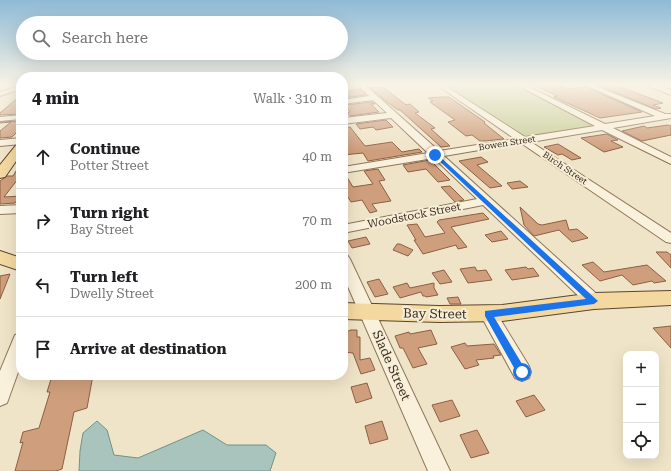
<!DOCTYPE html>
<meta charset="utf-8">
<style>
body{margin:0;font-family:"Roboto Serif",serif;background:#f2f2f2;color:#202124}
.controls{position:absolute;right:12px;bottom:12px;display:grid;overflow:hidden;border-radius:8px;box-shadow:0 4px 16px #0002}
.controls button{width:36px;height:36px;display:grid;place-items:center;padding:0;border:0;border-bottom:1px solid #e0e0e0;background:#fff;color:#202124;font:20px sans-serif}
.stop{position:absolute;width:12px;height:12px;margin:-9px;border:3px solid #1a73e8;border-radius:50%;background:#fff}
.stop.end{background:#1a73e8;border-color:#fff;box-shadow:0 1px 4px #0008}
.list{margin:0;padding:0;list-style:none}
h2{display:flex;justify-content:space-between;align-items:center;height:52px;margin:0;padding:0 16px;font-size:17px}
h2 small{font-size:13px;font-weight:400;color:#757577}
.list li{display:grid;grid-template-columns:26px 1fr auto;gap:12px;align-items:center;box-sizing:border-box;height:64px;padding:0 16px;border-top:1px solid #e0e0e0}
.list b{display:block;font-size:15px;white-space:nowrap}
.list p{margin:0;font-size:13px;white-space:nowrap;color:#757577}
.list em{font-size:13px;font-style:normal;color:#757577}
.icon{flex:none;width:22px;height:22px;fill:none;stroke:currentColor;stroke-width:2;stroke-linecap:round;stroke-linejoin:round}
.map{position:relative;flex:none;width:671px;height:471px;overflow:hidden}
.search{position:absolute;background:#fff;box-shadow:0 4px 16px #0002;left:16px;top:16px;width:332px;height:44px;display:flex;align-items:center;gap:10px;box-sizing:border-box;padding:0 14px;border-radius:22px;color:#757577;font-size:15px}
.panel{position:absolute;background:#fff;box-shadow:0 4px 16px #0002;left:16px;top:72px;width:332px;height:308px;border-radius:16px}
.map>svg:first-child{display:block}
</style>
<div class="map">
<svg width="671" height="471" viewBox="0 0 671 471">
<rect width="100%" height="100%" fill="#f0e4c8"/>
<path fill="#c9cf9b" d="M445,85H514L594,126L525,138Z"/>
<path fill="#a9c4bc" stroke="#6f938a" d="M97,421L107,430L114,455L138,458L203,430L227,445H266L276,453L270,471H79L80,451L83,433Z"/>
<path fill="#cf9f7d" stroke="#8d5f41" d="M534,85H558L568,89L586,87L642,112L600,118L554,97L557,96Z
M597,85H615L663,103L653,105L661,108L656,109Z
M383,87L406,105L410,104L419,112L415,113L435,128L431,129L450,146L441,147L400,110H398L387,102L370,88Z
M360,89L366,95L343,98L350,97L344,91Z
M21,95V114L0,115V113Z
M441,97H449L485,122L484,123L504,139L484,141H480L472,135L466,136L448,122L455,120L430,102L433,101L428,98Z
M372,102L375,104H371L379,112L350,116L347,113L350,112L345,105Z
M386,120L393,127L376,130L373,127L360,129L356,124Z
M21,121V128L12,137L0,138V131L11,122L0,123V122Z
M668,125L671,126V135L642,141L622,131L644,126L647,128Z
M350,127L365,146L392,142L402,152L419,149L422,152L368,161L363,153L343,155V128Z
M607,134L618,140L611,141L623,147L604,152L581,138Z
M558,144L581,158L572,160L562,154L558,155L544,147Z
M481,157L488,162L477,165L502,186L490,188L459,161Z
M430,160L450,180L438,182L426,169L408,172L403,165Z
M21,163V175L4,197L21,196L15,203L0,204V181L7,176H13Z
M378,169L385,180L379,181L391,201L372,204L377,211L370,213L362,200L351,202L343,189V174H345L353,187L373,184L364,171Z
M520,181L528,187L512,189L507,183Z
M450,186L464,200L455,202L441,187Z
M520,207L538,224L542,225L566,220L569,230L577,229L588,238L572,242L559,230L534,236L524,225Z
M483,213L489,219L451,227L467,247L458,249L456,245L423,254L414,240H416L407,225L417,224L425,237L445,233L437,222L439,220Z
M501,231L508,239L492,242L485,235Z
M366,237L370,244L352,248L348,241Z
M397,244H400L413,250L408,256L393,250Z
M656,252H667L671,255V268Z
M593,262L604,272L647,265L666,281L654,283L652,281L633,285L622,275L600,281L582,265Z
M475,267L477,271L486,270L492,280L468,283L460,269Z
M526,267L528,269L533,268L539,276L512,280L505,270Z
M444,270L452,282L440,284L432,273Z
M10,274L0,299V276Z
M379,279L388,294L375,297L367,282Z
M407,283L410,288L434,283V288L438,295L426,297L425,296H423L421,292L400,298L393,287Z
M458,297L461,304H450L447,298Z
M671,326V348L653,328Z
M350,330H357V337H360V360L370,358L375,370L361,374L353,353L343,352V331H349Z
M431,330L437,344L418,348L427,364L413,368L403,348H400L395,336L409,332L410,334Z
M465,343L467,346L494,344L501,355L493,356L494,358L476,360L479,365L465,369L451,347Z
M55,375H93L87,408L74,412L62,469L56,471H15L23,442L20,443L23,432L39,428L50,392H47L51,379L54,378Z
M367,383L372,398L356,403L351,387Z
M534,395L545,410L526,417L516,401Z
M452,400L460,416L440,422L432,405Z
M382,421L388,439L370,444L365,426Z
M477,430L489,453L471,458L460,435Z"/>
<g fill="none" stroke-linecap="round" stroke-linejoin="round">
<defs>
<path id="minor" d="M21,85V89L0,96V92Z
M358,85H365L439,151L515,139L437,85H444L525,137L595,126L517,85H525L605,124L655,116L585,85H593L665,114H671V118L613,128L671,157V164L602,130L531,142L671,233V243L666,242L521,143L444,156L600,297L602,301L600,305L594,307L588,305L483,205L343,233V225L477,199L434,158L343,173V167L428,153L391,118L343,124V118L387,113L373,100L343,104V100L369,96Z
M647,85H656L671,90V95L648,86Z
M21,115V119L0,121V117Z
M21,138V144L0,146V140Z
M21,205V213L0,214V206Z
M343,254L348,256L350,259L450,471H428L343,275Z
M488,307L494,309L529,366L531,372L529,378L522,381L515,378L480,314L482,309Z
M21,333V364L7,403L0,406V371L15,335Z"/>
<path id="major" d="M21,143V154L5,177L0,178V165L17,144Z
M0,251L21,258V271L0,264Z
M671,291V305L594,309L502,321L439,322L343,319V303L439,306L502,305L594,293Z"/>
</defs>
<use href="#minor" stroke="#8d765c" stroke-width="2"/>
<use href="#major" stroke="#5b4430" stroke-width="2"/>
<use href="#minor" fill="#faf1dc" fill-rule="evenodd"/>
<use href="#major" fill="#f3d9a0" fill-rule="evenodd"/>
</g>
<linearGradient id="sky" x2="0" y2="1"><stop stop-color="#8fbad6"/><stop offset="0.56" stop-color="#f8f3e6"/><stop offset="1" stop-color="#f8f3e6" stop-opacity="0"/></linearGradient>
<rect width="671" height="151" fill="url(#sky)"/>
<path fill="#1a73e8" d="M434,154H437L598,301L594,304L494,317L525,369L526,372L525,375L522,376L518,375L485,316V311L586,299L434,156Z"/>
<g text-anchor="middle" stroke-width="4" stroke-linejoin="round" paint-order="stroke">
<g font-size="9" fill="#3d2e20" stroke="#f7eed8">
<text transform="translate(507 143) rotate(-9)" y="3">Bowen Street</text>
<text transform="translate(565 168) rotate(34)" y="3">Birch Street</text>
</g>
<g font-size="11" fill="#3d2e20" stroke="#f7eed8">
<text transform="translate(414 215) rotate(-11)" y="4">Woodstock Street</text>
</g>
<g font-size="13" fill="#3d2e20" stroke="#f7eed8">
<text transform="translate(435 313) rotate(1)" y="5">Bay Street</text>
<text transform="translate(392 365) rotate(66)" y="5">Slade Street</text>
</g>
</g>
</svg>
<div class="controls">
<button>+</button>
<button>−</button>
<button><svg class="icon" aria-label="locate" viewBox="0 0 24 24"><circle cx="12" cy="12" r="6"/><path d="M12 2v4M12 18v4M2 12h4M18 12h4"/></svg></button>
</div>
<div class="stop" style="left:522px;top:372px"></div>
<div class="stop end" style="left:435px;top:155px"></div>
<div class="search"><svg class="icon" aria-label="search" viewBox="0 0 24 24"><circle cx="10" cy="10" r="6"/><path d="M15 15l6 6"/></svg>Search here</div>
<section class="panel">
<h2>4 min<small>Walk · 310 m</small></h2>
<ul class="list">
<li><svg class="icon" aria-label="ahead" viewBox="0 0 24 24"><path d="M12 20V5M6 11l6-6 6 6"/></svg><div><b>Continue</b><p>Potter Street</p></div><em>40 m</em></li>
<li><svg class="icon" aria-label="right" viewBox="0 0 24 24"><path d="M7 20v-9h11M14 6l5 5-5 5"/></svg><div><b>Turn right</b><p>Bay Street</p></div><em>70 m</em></li>
<li><svg class="icon" aria-label="left" viewBox="0 0 24 24"><path d="M17 20v-9H6M10 6l-5 5 5 5"/></svg><div><b>Turn left</b><p>Dwelly Street</p></div><em>200 m</em></li>
<li><svg class="icon" aria-label="arrive" viewBox="0 0 24 24"><path d="M6 21V4h12l-3 4 3 4H6"/></svg><div><b>Arrive at destination</b></div></li>
</ul>
</section>
</div>
